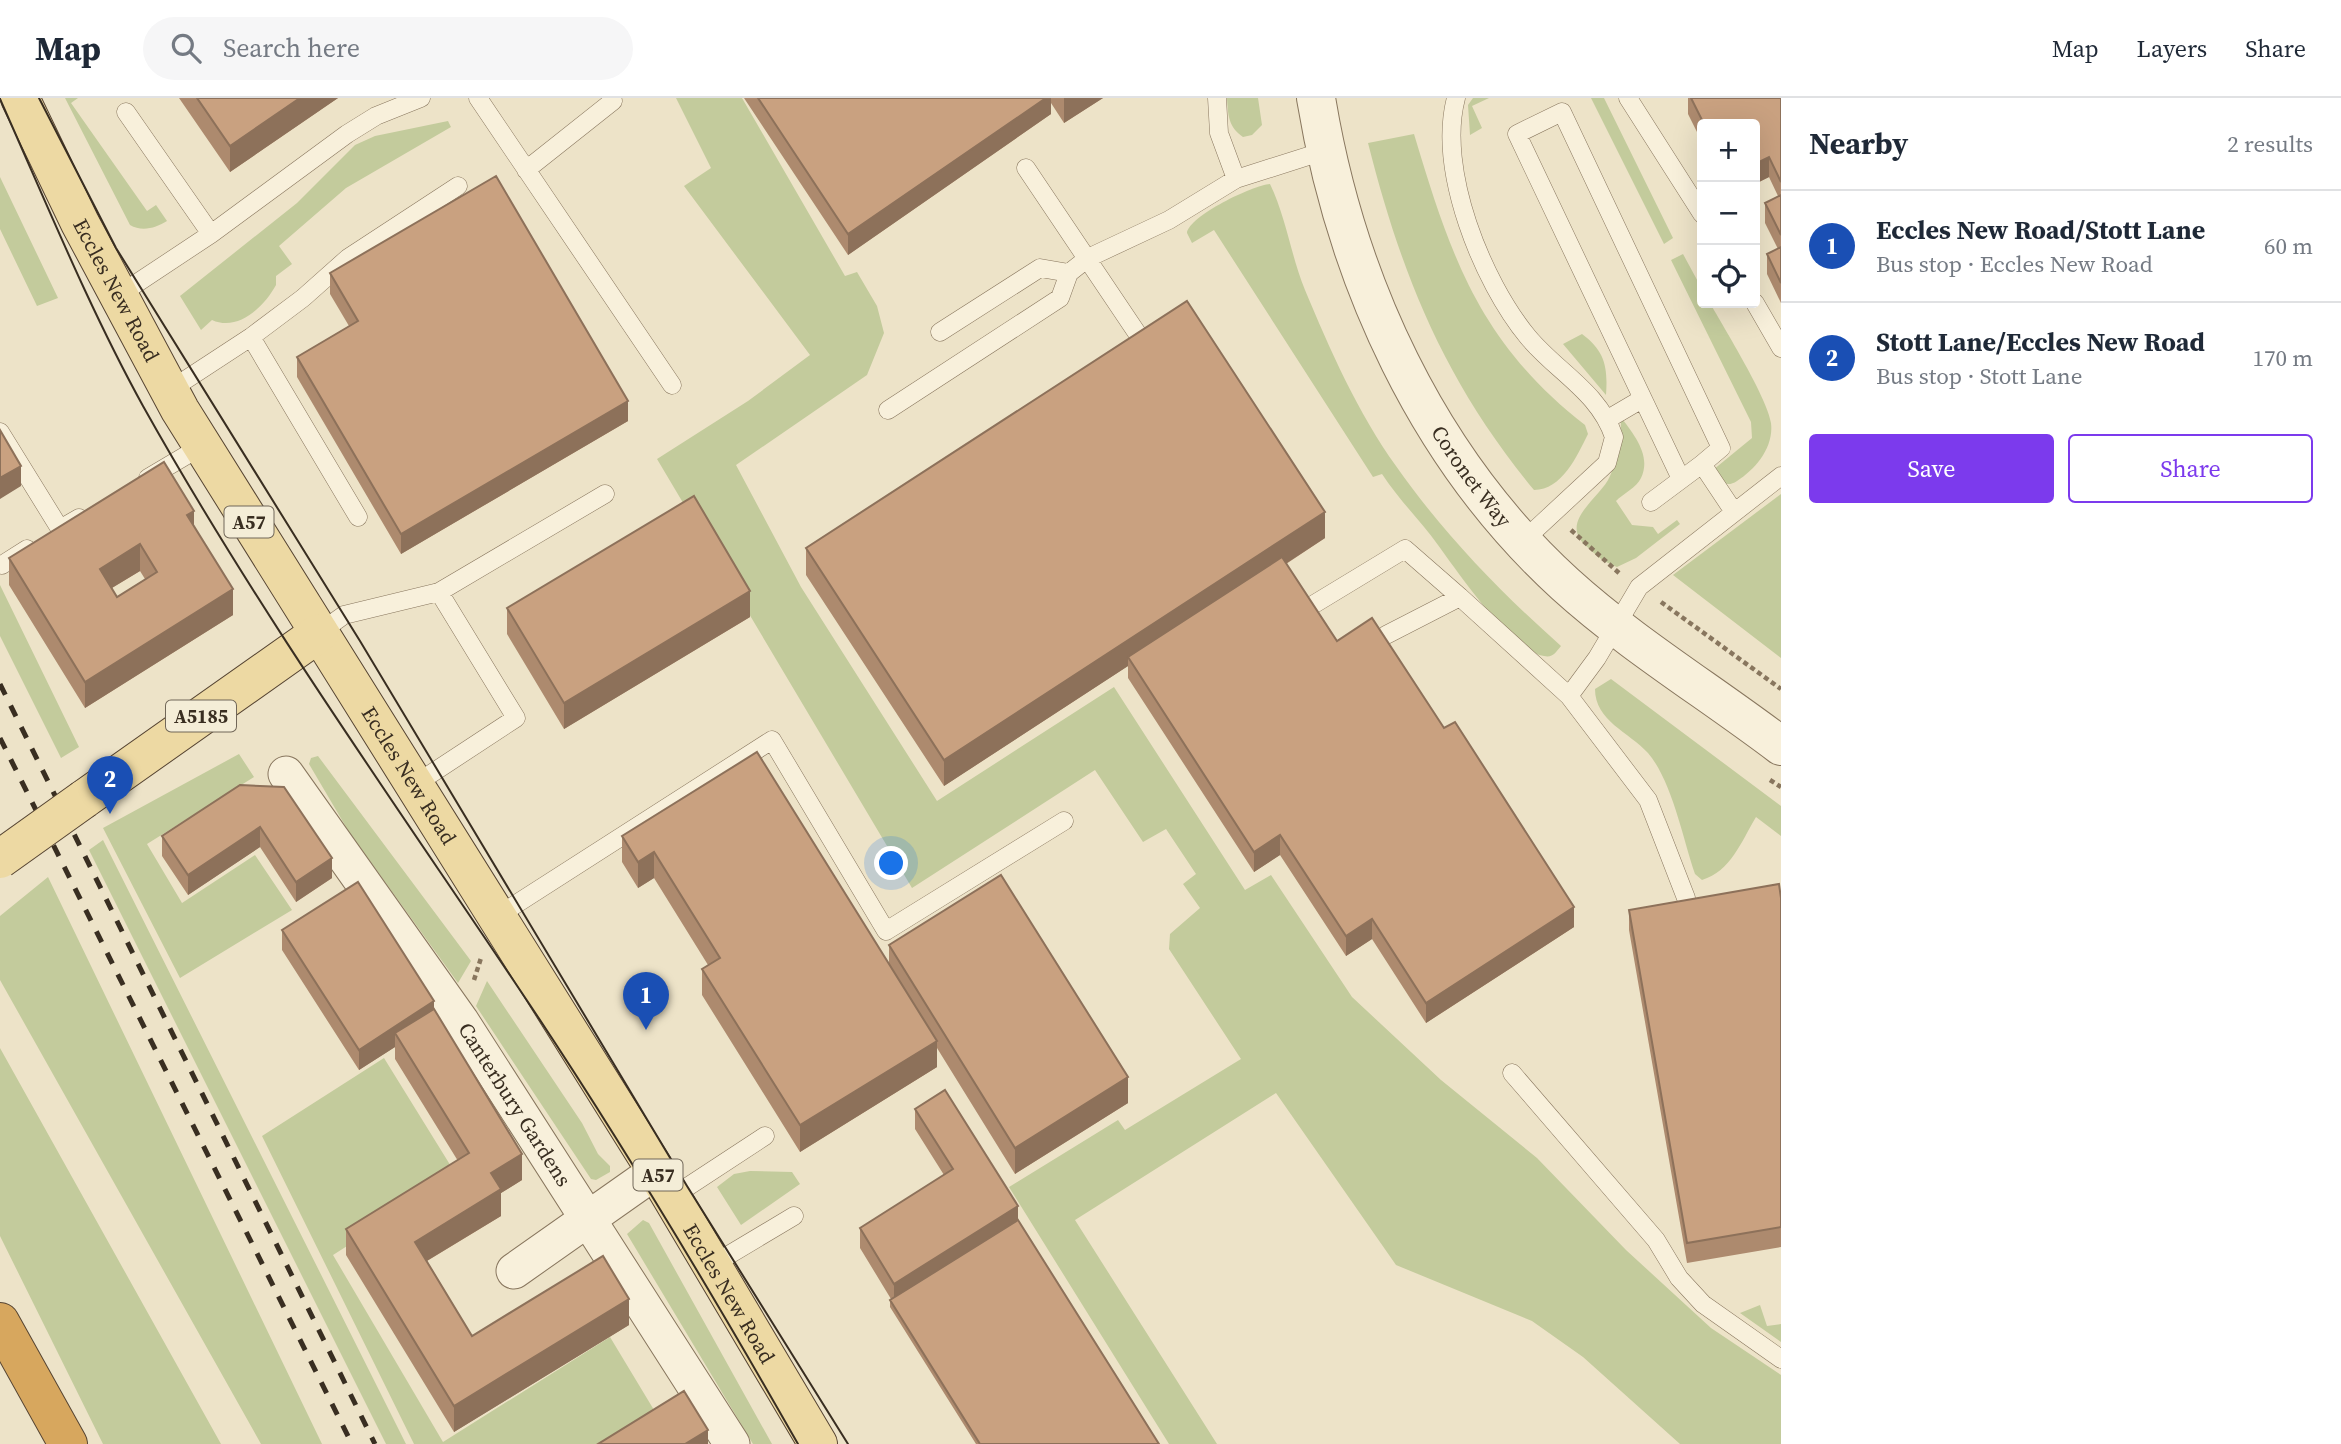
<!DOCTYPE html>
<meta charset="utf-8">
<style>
body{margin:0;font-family:"Source Serif 4",serif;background:#f6f6f7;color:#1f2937}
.controls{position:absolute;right:21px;top:21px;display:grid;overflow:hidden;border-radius:7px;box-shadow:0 7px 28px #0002}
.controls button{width:63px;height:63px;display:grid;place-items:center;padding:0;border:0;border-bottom:2px solid #e0e1e3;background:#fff;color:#1f2937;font:35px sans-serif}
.you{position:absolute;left:892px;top:766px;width:24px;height:24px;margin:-18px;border:5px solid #fff;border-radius:50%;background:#1a73e8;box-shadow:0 0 0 10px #1a73e833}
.badge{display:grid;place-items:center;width:46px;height:46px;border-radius:50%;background:#7c3aed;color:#fff;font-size:23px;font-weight:700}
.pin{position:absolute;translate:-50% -58px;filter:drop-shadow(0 2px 4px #0008)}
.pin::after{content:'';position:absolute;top:37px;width:24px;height:21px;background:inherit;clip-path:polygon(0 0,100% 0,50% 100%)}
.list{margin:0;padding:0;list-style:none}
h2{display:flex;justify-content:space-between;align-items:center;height:91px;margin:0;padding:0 28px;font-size:30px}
h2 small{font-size:23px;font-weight:400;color:#747a83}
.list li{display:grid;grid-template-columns:46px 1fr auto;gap:21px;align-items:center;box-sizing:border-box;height:112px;padding:0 28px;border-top:2px solid #e0e1e3}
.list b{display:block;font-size:26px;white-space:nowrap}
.list p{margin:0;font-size:23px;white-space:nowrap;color:#747a83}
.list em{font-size:23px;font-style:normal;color:#747a83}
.actions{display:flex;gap:14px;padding:21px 28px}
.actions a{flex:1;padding:16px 0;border:2px solid #7c3aed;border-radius:7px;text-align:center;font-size:24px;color:#7c3aed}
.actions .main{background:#7c3aed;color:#fff}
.icon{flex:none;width:38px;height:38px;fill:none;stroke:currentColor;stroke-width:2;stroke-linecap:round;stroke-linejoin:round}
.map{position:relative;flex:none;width:1781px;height:1346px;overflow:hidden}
header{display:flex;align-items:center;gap:42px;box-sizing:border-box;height:98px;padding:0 35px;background:#fff;border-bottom:2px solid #e0e1e3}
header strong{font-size:33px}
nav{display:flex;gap:38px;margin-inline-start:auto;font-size:24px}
.search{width:490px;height:63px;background:#f6f6f7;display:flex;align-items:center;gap:18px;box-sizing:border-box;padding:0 24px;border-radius:38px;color:#747a83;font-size:26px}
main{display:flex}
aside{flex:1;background:#fff}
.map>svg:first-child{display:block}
</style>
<header>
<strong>Map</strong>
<div class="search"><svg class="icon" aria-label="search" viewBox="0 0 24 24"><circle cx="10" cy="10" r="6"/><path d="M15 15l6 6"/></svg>Search here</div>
<nav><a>Map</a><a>Layers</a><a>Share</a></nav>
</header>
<main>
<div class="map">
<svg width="1781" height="1346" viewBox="0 0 1781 1346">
<rect width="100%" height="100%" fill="#ede3c8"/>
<path fill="#c3cb9c" d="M65,0H78L71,5L147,113L156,107L167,123C156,130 142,134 130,127Z
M676,0H742L845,178L857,174L877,208L884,235L867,277L736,367L801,489L937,703L1114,589L1245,792L1271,777L1352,899L1441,982L1537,1060L1626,1152L1711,1230L1781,1277V1346H1680L1583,1259L1532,1223L1396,1167L1276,995L1075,1122L1217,1346H1169L1009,1089L1118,1022L1125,1032L1241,961L1169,851L1170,836L1200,810L1183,786L1196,776L1166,731L1143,744L1095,672L912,790L657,361L748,303L810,257L684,88L711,70Z
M1227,0H1258L1262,27L1252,37L1243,39C1228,29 1228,16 1227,0Z
M1473,0H1489L1472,8L1482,30L1470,37L1468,7Z
M1591,0H1604L1673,140L1664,146Z
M448,23L451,29L346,90L279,148L292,166L276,178V187C264,209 238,234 212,222L201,232L180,198L297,105L355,47L375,38Z
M1414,36C1451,159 1479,244 1585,327L1588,336C1577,358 1562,392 1534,392C1445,284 1402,179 1368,45Z
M0,79L58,200L37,208L0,131Z
M1270,86C1286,119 1291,158 1305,192C1330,252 1358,315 1396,368C1443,435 1500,494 1561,548C1556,554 1553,560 1544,558C1512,554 1457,473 1438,447C1420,422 1399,402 1382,376L1373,379L1214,132L1192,145L1187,135C1189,118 1253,87 1270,86Z
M1683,156L1702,191V205H1710C1724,230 1768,301 1771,325C1774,349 1756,371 1737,383C1725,391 1719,382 1713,372L1752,340L1751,324L1671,162Z
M1582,236C1605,253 1608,269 1606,297L1563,246Z
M1621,319C1633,336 1652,357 1641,380C1637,389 1623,396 1616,403L1632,427L1653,429L1658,436L1677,422L1680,426L1636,460L1617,469C1603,464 1596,457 1585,447C1559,422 1601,400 1610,378C1619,359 1621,340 1621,319Z
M1781,396V560L1673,477Z
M0,487L79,649L61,660L0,538Z
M1611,581L1781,708V738L1756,719C1741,744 1731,773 1702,782L1695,776C1683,741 1672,683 1648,655C1629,634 1595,623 1595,591Z
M239,656L254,679L147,746L182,805L255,757L292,812L180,880L103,730Z
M318,658L471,863L458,885L349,734L309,666L311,660Z
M103,742L406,1346H386L89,752Z
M48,779L322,1346H261L0,882V818Z
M487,883L582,1025L598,1056L610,1068V1074L596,1082L591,1081L476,908Z
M0,950L221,1346H103L0,1138Z
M384,960L457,1078L333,1157L443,1344L610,1239L654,1312L598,1346H414L262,1038Z
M750,1073L792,1074L800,1086L741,1127L717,1089L734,1076Z
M643,1122L649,1125L772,1346H753L627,1136Z
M1760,1207L1767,1228L1781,1226V1244L1740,1215Z"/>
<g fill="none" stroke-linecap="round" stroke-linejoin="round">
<defs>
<path id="service" d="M478,0L672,287
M1217,0L1219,35L1236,81
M1456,0C1437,72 1482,183 1528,239C1557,274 1599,294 1614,339L1607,365L1522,444
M1628,0L1702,116
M126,14L211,136
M1026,70L1147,250
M526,72L613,3
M1069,175L1088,160L1169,122L1236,81L1324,53
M119,197L211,136L347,36L376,18L421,0
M1755,205L1781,250
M251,239L358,419
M170,292L251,239L303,200L348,160L458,88
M888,312L1060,200L1069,175L1040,170L940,234
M1608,321L1642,301
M0,334L60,431L79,420
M148,380L202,348
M1681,381L1517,36L1562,14L1721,350L1702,366
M1651,404L1702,366L1734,414
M2,467L27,451
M1311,508L1405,451L1460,499
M319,535L344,517L439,494L605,396
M1386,537L1460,499L1569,598L1648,702L1686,800
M1569,598L1597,560L1639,489L1781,378
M414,687L516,620L439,494
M496,819L772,642L886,833L1064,723
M1512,975L1656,1142L1679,1180L1703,1206L1781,1261
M672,1099L765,1038
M712,1167L794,1118"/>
<g id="minor">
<path id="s1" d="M286,676L461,923L732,1346"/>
<path d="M514,1173L656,1073"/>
</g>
<g id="tertiary">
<path id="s2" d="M1316,0C1346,182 1427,360 1565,486C1631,546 1710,594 1781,648"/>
</g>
<g id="primary">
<path id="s3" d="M20,0L80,125L180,312L656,1073L818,1346"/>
<path d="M84,701L319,535"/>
</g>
<path id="motorway" d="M0,1224L68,1346"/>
</defs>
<use href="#service" stroke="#88765e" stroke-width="19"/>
<use href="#minor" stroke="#88765e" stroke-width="37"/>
<use href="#tertiary" stroke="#88765e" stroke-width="40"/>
<use href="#primary" stroke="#564432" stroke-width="40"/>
<use href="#motorway" stroke="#564432" stroke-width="40"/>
<path stroke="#88765e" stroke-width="4.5" stroke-dasharray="5 3.5" stroke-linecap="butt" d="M1571,432L1619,475
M1661,504L1781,591
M1770,682L1781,689
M474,882L481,860"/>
<use href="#service" stroke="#f8f0db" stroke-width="18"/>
<use href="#minor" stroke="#f8f0db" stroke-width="35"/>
<use href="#tertiary" stroke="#f8f0db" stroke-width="38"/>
<use href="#primary" stroke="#edd9a3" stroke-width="38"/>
<use href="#motorway" stroke="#d7a75e" stroke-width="38"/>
<path stroke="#392e21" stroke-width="2" d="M39,0L116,150L360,543L687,1088L848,1346
M0,1C46,104 89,210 143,308C261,519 402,715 536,916C629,1056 715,1200 798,1346"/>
<path stroke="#392e21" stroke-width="5" stroke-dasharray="12 12" stroke-linecap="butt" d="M0,586L375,1346
M0,640L352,1346"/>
<defs>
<path id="primary-bridge" d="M0,761L84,701"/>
</defs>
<use href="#primary-bridge" stroke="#564432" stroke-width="40" stroke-linecap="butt"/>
<use href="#primary-bridge" stroke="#edd9a3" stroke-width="38"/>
</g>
<path fill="#ad8a6e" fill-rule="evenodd" d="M179,0H338L230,74Z
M744,0H1103L1064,25L1051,5V16L848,157Z
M1688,0H1781V205L1767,176V156L1778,151L1765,125V105L1778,98L1769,79L1755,86V26H1702V44L1688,16Z
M330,175L628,323L401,456L297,279V259L349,228L330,196Z
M194,428L233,517L85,610L9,487V460ZM140,473L145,481L117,499L112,490Z
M1325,440L1286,466L1337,543L1574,829L1426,925L1372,841L1346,858L1280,757L1254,774L1128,580V568L944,688L806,477V450Z
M507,510L750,519L564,631L507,536Z
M240,687L332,780L296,804L260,749L188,797L162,758V738Z
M622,738L889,866V847L1128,1005L1015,1076L937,950V969L800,1054L702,897V871L708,867L654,780L638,790L622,764Z
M1781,800V1149L1687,1165L1629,832V812Z
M282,832L434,911L522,1082L501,1095V1118L427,1163L472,1238L629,1227L454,1334L346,1157V1131L458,1063L395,961V949L359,972L282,852Z
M915,1011L1018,1122L1159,1346H976L890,1209V1202L891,1201L860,1150V1130L944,1077L915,1031Z"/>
<path fill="#8d715a" d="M300,0H338L230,74V48Z
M1046,0H1051V16L848,157V136Z
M1064,0H1103L1064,25Z
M1769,59V79L1755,86V66Z
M628,303V323L401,456V436Z
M21,368V388L0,401V380Z
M194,413V439L187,417Z
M1325,414V440L1132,566L1128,559V568L944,688V662Z
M140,446V473L100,497V471Z
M233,491V517L85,610V584Z
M750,493V519L564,631V605Z
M260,729V749L188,797V777Z
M1280,737V757L1254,774V754Z
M654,754V780L638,790V764Z
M332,760V780L296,804V784Z
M1574,809V829L1426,925V905Z
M1372,821V841L1346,858V838Z
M434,903V924L395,935V949L359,972V952Z
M937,943V969L800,1054V1027Z
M1128,979V1005L1015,1076V1050Z
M522,1056V1082L501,1095V1118L415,1170V1144L491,1075Z
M1018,1108V1128L894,1206V1186Z
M629,1201V1227L454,1334V1308Z
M708,1332V1346H685Z"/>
<path fill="#c9a180" stroke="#8d715a" stroke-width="2" fill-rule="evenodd" d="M197,0H300L230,48Z
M758,0H1046L848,136Z
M1691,0H1781V84L1769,59L1755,66V26H1704Z
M496,78L628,303L401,436L297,259L358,223L330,175Z
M1781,97V137L1765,105Z
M1781,149V185L1767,156Z
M1187,203L1325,414L944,662L806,450Z
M0,332L21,368L0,380Z
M164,364L194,413L187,417L233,491L85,584L9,460ZM140,446L157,474L117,499L100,471Z
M694,398L750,493L564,605L507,510Z
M1282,459L1337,543L1372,520L1444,630L1455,624L1574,809L1426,905L1372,821L1346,838L1280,737L1254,754L1128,559Z
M757,654L937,943L800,1027L702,871L720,860L654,754L638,764L622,738Z
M240,687L284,689L332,760L296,784L260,729L188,777L162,738Z
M1001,777L1128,979L1015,1050L889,847Z
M358,784L434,903L359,952L282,832Z
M1779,786L1781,800V1129L1687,1145L1629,812Z
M434,911L522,1056L491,1075L501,1091L415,1144L472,1238L603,1158L629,1201L454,1308L346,1131L469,1055L395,935Z
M945,992L1018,1108L894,1186L860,1130L953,1071L915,1011Z
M1018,1122L1159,1346H980L890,1202Z
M684,1293L708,1332L685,1346H598Z"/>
<g text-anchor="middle" stroke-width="5" stroke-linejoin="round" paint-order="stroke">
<g fill="#f4edd7" stroke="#716758" stroke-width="2">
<rect x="224.5" y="408.5" width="49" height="31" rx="5"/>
<rect x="166" y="602.5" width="70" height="31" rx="5"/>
<rect x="633.5" y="1061.5" width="49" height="31" rx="5"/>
</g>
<g font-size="19" font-weight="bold" fill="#392e21">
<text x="249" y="431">A57</text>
<text x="201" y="625">A5185</text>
<text x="658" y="1084">A57</text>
</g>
<g font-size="21" fill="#392e21" stroke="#f4edd7">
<text dy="7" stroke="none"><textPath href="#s3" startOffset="215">Eccles New Road</textPath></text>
<text dy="7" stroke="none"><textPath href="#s2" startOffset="413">Coronet Way</textPath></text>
<text dy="7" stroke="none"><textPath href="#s3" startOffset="782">Eccles New Road</textPath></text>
<text dy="7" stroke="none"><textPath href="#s1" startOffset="402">Canterbury Gardens</textPath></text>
<text dy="7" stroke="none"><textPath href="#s3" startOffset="1391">Eccles New Road</textPath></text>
</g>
</g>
</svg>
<div class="controls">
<button>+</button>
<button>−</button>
<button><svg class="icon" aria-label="locate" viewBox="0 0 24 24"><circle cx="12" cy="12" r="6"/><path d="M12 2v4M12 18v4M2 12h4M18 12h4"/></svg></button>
</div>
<div class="you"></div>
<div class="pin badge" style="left:646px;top:932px;background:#1a4fb4">1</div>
<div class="pin badge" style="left:110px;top:716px;background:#1a4fb4">2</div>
</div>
<aside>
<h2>Nearby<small>2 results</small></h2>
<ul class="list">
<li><span class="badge" style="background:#1a4fb4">1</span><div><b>Eccles New Road/Stott Lane</b><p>Bus stop · Eccles New Road</p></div><em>60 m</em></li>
<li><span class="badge" style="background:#1a4fb4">2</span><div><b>Stott Lane/Eccles New Road</b><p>Bus stop · Stott Lane</p></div><em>170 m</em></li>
</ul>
<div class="actions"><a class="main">Save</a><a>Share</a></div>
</aside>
</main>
